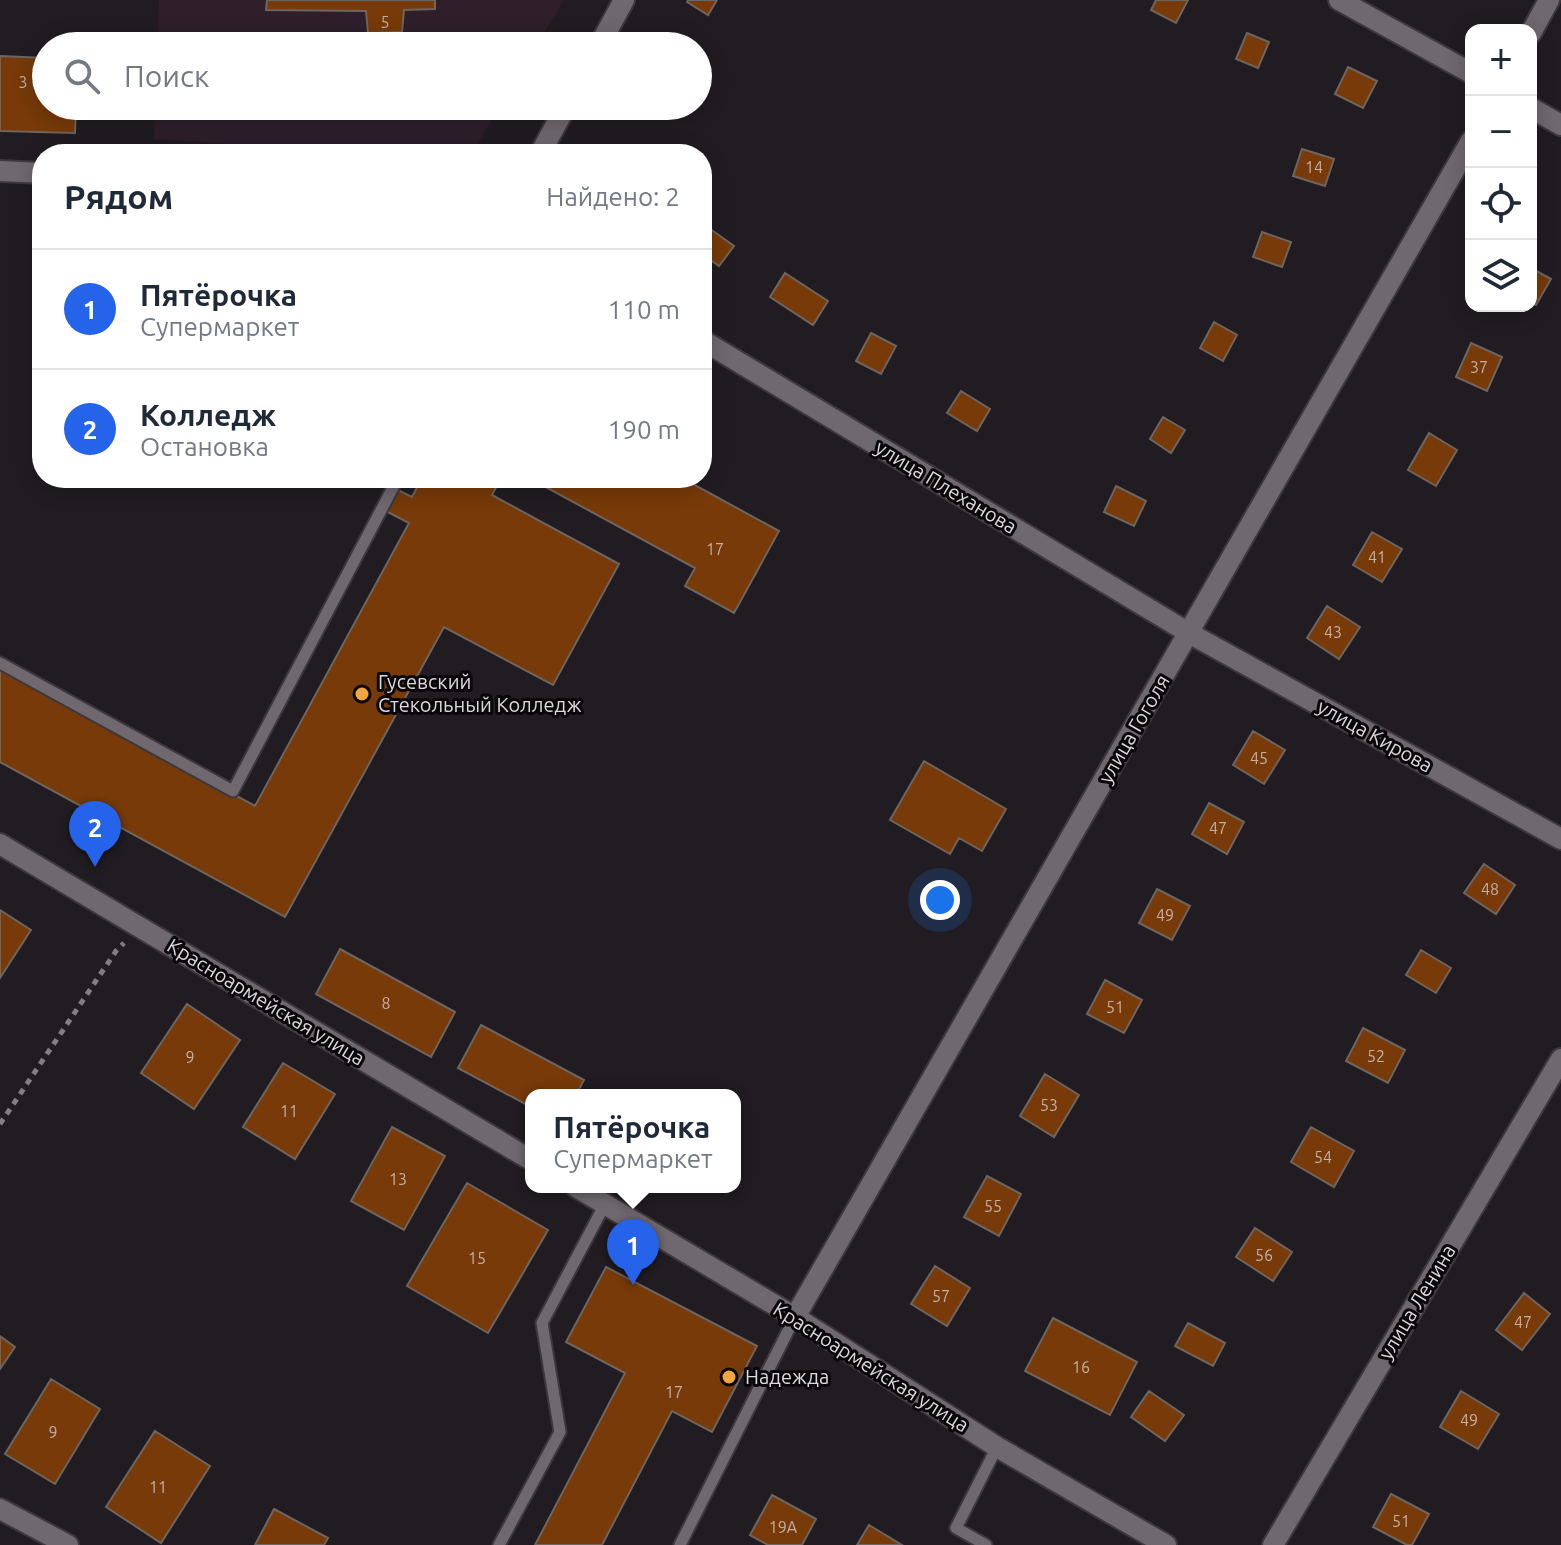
<!DOCTYPE html>
<html lang="ru">
<meta charset="utf-8">
<style>
body{margin:0;font-family:Ubuntu,sans-serif;background:#f2f2f3;color:#1f2937}
.controls{position:absolute;right:24px;top:24px;display:grid;overflow:hidden;border-radius:16px;box-shadow:0 4px 20px #0003}
.controls button{width:72px;height:72px;display:grid;place-items:center;padding:0;border:0;border-bottom:2px solid #e0e1e3;background:#fff;color:#1f2937;font:40px sans-serif}
.you{position:absolute;left:940px;top:900px;width:28px;height:28px;margin:-20px;border:6px solid #fff;border-radius:50%;background:#1a73e8;box-shadow:0 0 0 12px #1a73e833}
.badge{display:grid;place-items:center;width:52px;height:52px;border-radius:50%;background:#2563eb;color:#fff;font-size:26px;font-weight:700}
.pin{position:absolute;translate:-50% -66px;filter:drop-shadow(0 2px 4px #0008)}
.pin::after{content:'';position:absolute;top:42px;width:28px;height:24px;background:inherit;clip-path:polygon(0 0,100% 0,50% 100%)}
.popup{position:absolute;left:525px;top:1089px;width:216px;height:104px;box-sizing:border-box;display:grid;place-content:center;border-radius:16px;background:#fff;filter:drop-shadow(0 2px 6px #0005);font-size:26px;white-space:nowrap;color:#747a83}
.popup b{font-size:30px;color:#1f2937}
.popup::after{content:'';position:absolute;left:50%;top:100%;margin-left:-16px;border:16px solid transparent;border-top-color:#fff}
.list{margin:0;padding:0;list-style:none}
h2{display:flex;justify-content:space-between;align-items:center;height:104px;margin:0;padding:0 32px;font-size:34px}
h2 small{font-size:26px;font-weight:400;color:#747a83}
.list li{display:grid;grid-template-columns:52px 1fr auto;gap:24px;align-items:center;box-sizing:border-box;height:120px;padding:0 32px;border-top:2px solid #e0e1e3}
.list b{display:block;font-size:30px;white-space:nowrap}
.list p{margin:0;font-size:26px;white-space:nowrap;color:#747a83}
.list em{font-size:26px;font-style:normal;color:#747a83}
.icon{flex:none;width:44px;height:44px;fill:none;stroke:currentColor;stroke-width:2;stroke-linecap:round;stroke-linejoin:round}
.map{position:relative;flex:none;width:1561px;height:1545px;overflow:hidden}
.search{position:absolute;background:#fff;box-shadow:0 4px 20px #0003;left:32px;top:32px;width:680px;height:88px;display:flex;align-items:center;gap:20px;box-sizing:border-box;padding:0 28px;border-radius:44px;color:#747a83;font-size:30px}
.panel{position:absolute;background:#fff;box-shadow:0 4px 20px #0003;left:32px;top:144px;width:680px;height:344px;border-radius:32px}
.map>svg:first-child{display:block}
</style>
<div class="map">
<svg width="1561" height="1545" viewBox="0 0 1561 1545">
<rect width="100%" height="100%" fill="#211c21"/>
<path fill="#2e1f2b" d="M159,0H564L536,46H157Z
M155,106H500L471,154H385L154,139Z"/>
<path fill="#773a08" stroke="#6d6560" stroke-width="2" d="M267,0H435V9L404,10L402,32L368,33L366,11L266,10Z
M688,0H717L708,15L687,2Z
M1156,0H1188L1176,23L1151,10Z
M1247,33L1269,42L1258,68L1236,59Z
M0,56L46,58V106H76L75,133L0,131Z
M1348,67L1377,81L1363,108L1335,94Z
M1302,149L1334,159L1325,186L1293,176Z
M706,226L734,246L719,266L702,254V231Z
M1262,232L1291,242L1282,267L1253,257Z
M1531,268L1551,279L1536,305L1531,303Z
M785,273L828,301L813,325L770,297Z
M1214,322L1237,335L1223,361L1200,348Z
M871,333L896,346L881,374L856,361Z
M1471,343L1502,357L1487,391L1456,377Z
M961,391L990,409L977,431L947,413Z
M1163,417L1185,430L1171,453L1150,439Z
M1429,433L1457,450L1436,486L1408,470Z
M422,478H501L492,495L619,564L553,685L444,627L285,917L0,762V667L255,806L409,523L386,511L398,490L412,497Z
M529,478H682L779,531L734,613L685,586L695,568Z
M1116,486L1146,501L1134,526L1104,512Z
M1372,532L1402,549L1382,582L1353,565Z
M1327,606L1360,627L1339,659L1307,638Z
M1253,731L1285,750L1264,784L1233,765Z
M924,761L1006,809L982,851L959,838L950,854L890,820Z
M1209,803L1244,822L1227,854L1192,834Z
M1484,864L1515,885L1496,914L1464,893Z
M1157,889L1190,906L1172,940L1139,923Z
M0,910L31,930L0,978Z
M340,949L455,1012L431,1057L316,994Z
M1421,950L1451,968L1436,993L1406,975Z
M1105,980L1142,1000L1124,1033L1087,1014Z
M187,1004L240,1040L194,1109L141,1073Z
M481,1025L584,1080L576,1095H531V1107L458,1068Z
M1363,1028L1405,1050L1388,1083L1346,1061Z
M283,1063L335,1094L295,1159L243,1127Z
M1045,1074L1079,1095L1054,1137L1020,1116Z
M392,1127L445,1156L404,1230L351,1201Z
M1311,1127L1354,1151L1334,1187L1291,1162Z
M987,1176L1021,1194L999,1236L964,1217Z
M467,1183L548,1230L488,1333L407,1286Z
M1255,1228L1292,1252L1273,1281L1236,1257Z
M935,1266L970,1288L947,1326L911,1304Z
M606,1267L757,1346L712,1432L672,1411L602,1545H535L625,1373L566,1342Z
M1524,1293L1550,1314L1522,1350L1496,1330Z
M1053,1318L1137,1362L1110,1415L1025,1371Z
M1188,1323L1225,1343L1213,1366L1175,1346Z
M0,1336L15,1347L0,1369Z
M51,1379L100,1409L55,1484L5,1454Z
M1149,1391L1184,1415L1165,1441L1131,1417Z
M1461,1391L1499,1414L1478,1449L1440,1427Z
M155,1431L210,1466L161,1543L106,1507Z
M1391,1494L1429,1514L1412,1545H1407L1373,1527Z
M772,1495L816,1519L802,1545H768L750,1535Z
M274,1509L328,1538L324,1545H255Z
M869,1525L902,1545H857Z"/>
<g fill="none" stroke-linecap="round" stroke-linejoin="round">
<defs>
<path id="service" d="M0,663L233,791L398,478
M499,1545L560,1432L542,1323L605,1204
M680,1545L795,1317
M986,1545L956,1528L997,1447"/>
<path id="minor" d="M1339,0L1471,73
M1531,33L1549,0
M599,46L624,0
M1531,108L1561,125
M540,154L566,106
M0,171L42,173
M702,340L1189,633L1561,839
M795,1317L1471,141
M0,1509L68,1545
M1273,1545L1561,1059"/>
<path id="tertiary" d="M0,844L531,1160
M576,1187L795,1317L997,1447L1166,1545"/>
</defs>
<use href="#service" stroke="#3d383d" stroke-width="15"/>
<use href="#minor" stroke="#3d383d" stroke-width="24"/>
<use href="#tertiary" stroke="#3d383d" stroke-width="24"/>
<path stroke="#837e83" stroke-width="5" stroke-dasharray="6 6" stroke-linecap="butt" d="M0,1124L116,951L124,943"/>
<use href="#service" stroke="#6f686f" stroke-width="11"/>
<use href="#minor" stroke="#6f686f" stroke-width="20"/>
<use href="#tertiary" stroke="#6f686f" stroke-width="20"/>
</g>
<g fill="#f1a640" stroke="#090709" stroke-width="3">
<circle cx="362" cy="694" r="8"/>
<circle cx="729" cy="1377" r="8"/>
</g>
<g text-anchor="middle" stroke-width="6" stroke-linejoin="round" paint-order="stroke">
<g font-size="16" fill="#c3b0a7">
<text x="385" y="28">5</text>
<text x="23" y="88">3</text>
<text x="1314" y="173">14</text>
<text x="1479" y="373">37</text>
<text x="715" y="555">17</text>
<text x="1377" y="563">41</text>
<text x="1333" y="638">43</text>
<text x="1259" y="764">45</text>
<text x="1218" y="834">47</text>
<text x="1490" y="895">48</text>
<text x="1165" y="921">49</text>
<text x="386" y="1009">8</text>
<text x="1115" y="1013">51</text>
<text x="1376" y="1062">52</text>
<text x="190" y="1063">9</text>
<text x="1049" y="1111">53</text>
<text x="289" y="1117">11</text>
<text x="1323" y="1163">54</text>
<text x="398" y="1185">13</text>
<text x="993" y="1212">55</text>
<text x="1264" y="1261">56</text>
<text x="477" y="1264">15</text>
<text x="941" y="1302">57</text>
<text x="1523" y="1328">47</text>
<text x="1081" y="1373">16</text>
<text x="674" y="1398">17</text>
<text x="1469" y="1426">49</text>
<text x="53" y="1438">9</text>
<text x="158" y="1493">11</text>
<text x="1401" y="1527">51</text>
<text x="783" y="1533">19А</text>
</g>
<g font-size="20" fill="#dcd8dc" stroke="#090709">
<text transform="translate(946 487) rotate(31)" y="7">улица Плеханова</text>
<text transform="translate(1134 729) rotate(-60)" y="7">улица Гоголя</text>
<text transform="translate(1375 736) rotate(29)" y="7">улица Кирова</text>
<text transform="translate(266 1002) rotate(31)" y="7">Красноармейская улица</text>
<text transform="translate(1417 1302) rotate(-59)" y="7">улица Ленина</text>
<text transform="translate(871 1367) rotate(32)" y="7">Красноармейская улица</text>
</g>
<g font-size="20" fill="#dcd8dc" stroke="#090709" text-anchor="start">
<text x="378" y="689">Гусевский<tspan x="378" dy="23">Стекольный Колледж</tspan></text>
<text x="745" y="1384">Надежда</text>
</g>
</g>
</svg>
<div class="controls">
<button>+</button>
<button>−</button>
<button><svg class="icon" aria-label="locate" viewBox="0 0 24 24"><circle cx="12" cy="12" r="6"/><path d="M12 2v4M12 18v4M2 12h4M18 12h4"/></svg></button>
<button><svg class="icon" aria-label="layers" viewBox="0 0 24 24"><path d="M12 4l9 5-9 5-9-5zM3 14l9 5 9-5"/></svg></button>
</div>
<div class="you"></div>
<div class="pin badge" style="left:633px;top:1285px">1</div>
<div class="popup"><b>Пятёрочка</b>Супермаркет</div>
<div class="pin badge" style="left:95px;top:867px">2</div>
<div class="search"><svg class="icon" aria-label="search" viewBox="0 0 24 24"><circle cx="10" cy="10" r="6"/><path d="M15 15l6 6"/></svg>Поиск</div>
<section class="panel">
<h2>Рядом<small>Найдено: 2</small></h2>
<ul class="list">
<li><span class="badge">1</span><div><b>Пятёрочка</b><p>Супермаркет</p></div><em>110 m</em></li>
<li><span class="badge">2</span><div><b>Колледж</b><p>Остановка</p></div><em>190 m</em></li>
</ul>
</section>
</div>
